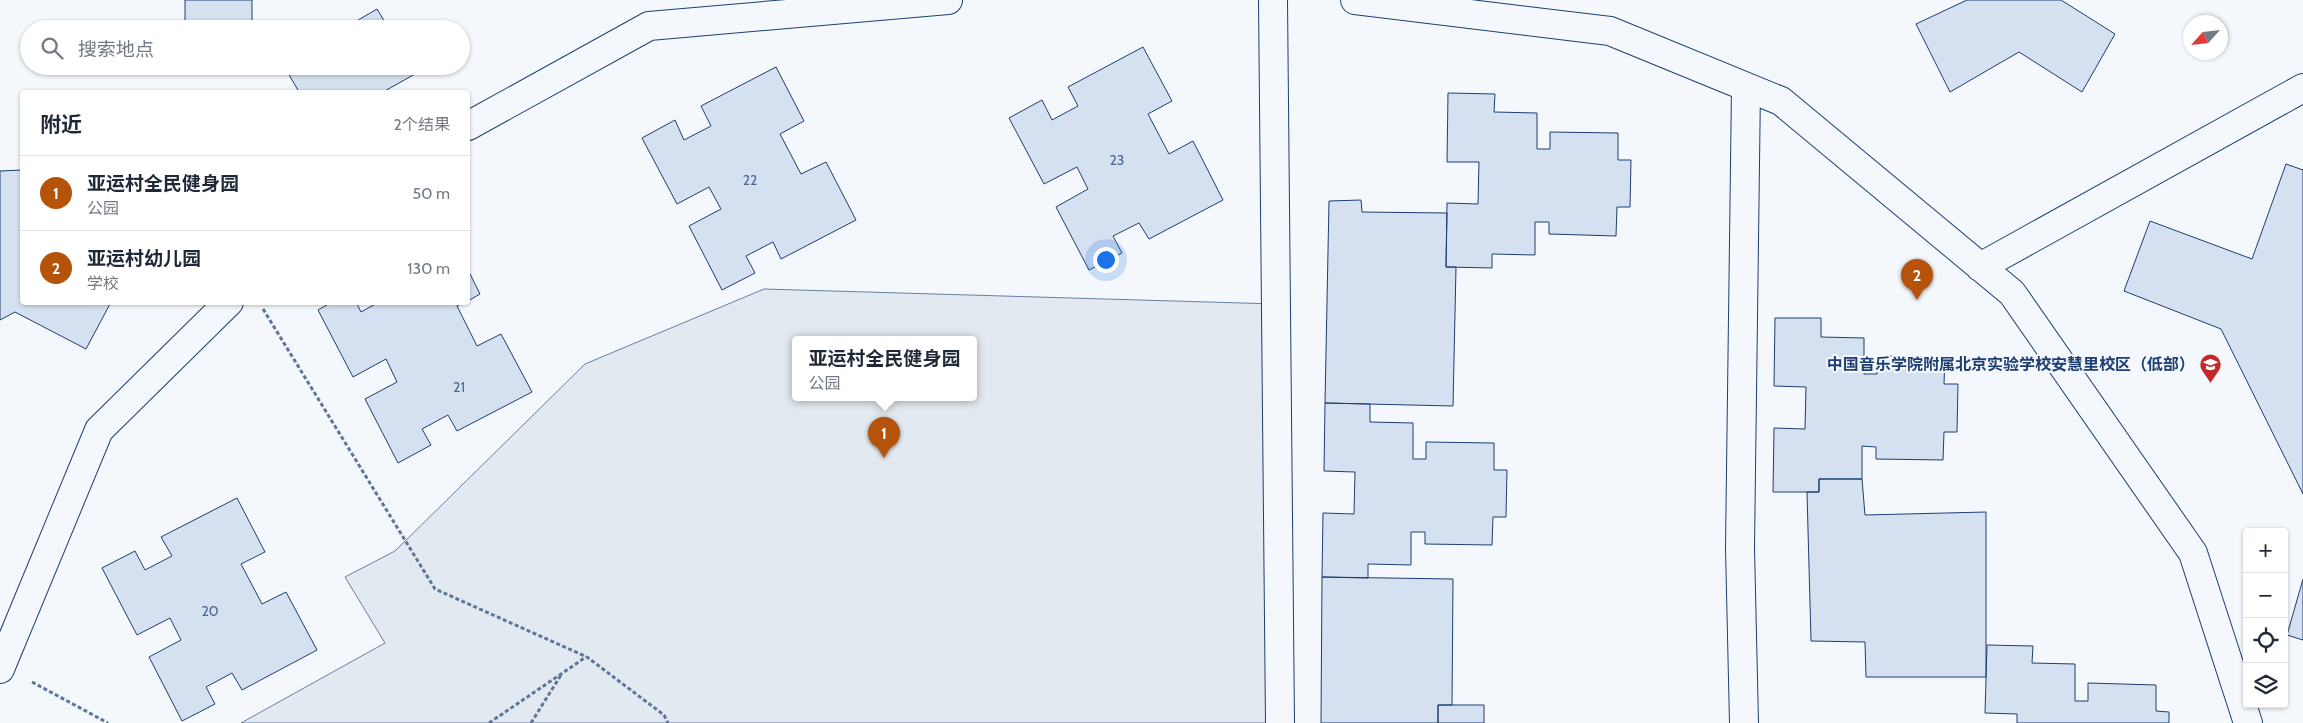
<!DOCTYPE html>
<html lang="zh">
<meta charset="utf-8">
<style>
body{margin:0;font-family:Cabin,"Noto Sans SC",sans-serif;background:#f2f2f3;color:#1f2937}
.controls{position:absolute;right:15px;bottom:15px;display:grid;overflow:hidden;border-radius:5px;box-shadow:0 1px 4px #0004}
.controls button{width:45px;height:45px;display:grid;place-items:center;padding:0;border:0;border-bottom:1px solid #e0e1e3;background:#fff;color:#1f2937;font:25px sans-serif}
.compass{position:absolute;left:2183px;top:15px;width:45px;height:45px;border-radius:50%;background:#fff;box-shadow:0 1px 4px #0004;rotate:243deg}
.you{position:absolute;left:1105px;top:259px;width:18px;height:18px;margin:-12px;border:4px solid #fff;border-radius:50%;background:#1a73e8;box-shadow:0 0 0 8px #1a73e833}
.badge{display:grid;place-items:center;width:32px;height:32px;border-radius:50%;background:#b45309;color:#fff;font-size:16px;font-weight:700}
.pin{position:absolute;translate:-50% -41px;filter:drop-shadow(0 1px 2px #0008)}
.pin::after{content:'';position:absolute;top:26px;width:18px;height:15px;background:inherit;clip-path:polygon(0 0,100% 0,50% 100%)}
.popup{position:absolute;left:792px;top:336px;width:185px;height:65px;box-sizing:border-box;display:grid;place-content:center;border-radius:5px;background:#fff;filter:drop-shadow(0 1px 4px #0005);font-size:16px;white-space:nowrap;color:#747a83}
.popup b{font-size:19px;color:#1f2937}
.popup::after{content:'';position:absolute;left:50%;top:100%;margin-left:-10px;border:10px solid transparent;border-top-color:#fff}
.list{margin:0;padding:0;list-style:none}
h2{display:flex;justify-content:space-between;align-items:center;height:65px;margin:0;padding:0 20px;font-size:21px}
h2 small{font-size:16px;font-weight:400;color:#747a83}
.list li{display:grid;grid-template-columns:32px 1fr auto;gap:15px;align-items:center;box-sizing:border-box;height:75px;padding:0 20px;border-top:1px solid #e0e1e3}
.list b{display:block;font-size:19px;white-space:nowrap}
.list p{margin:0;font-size:16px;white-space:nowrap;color:#747a83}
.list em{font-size:16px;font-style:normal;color:#747a83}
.icon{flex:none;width:28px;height:28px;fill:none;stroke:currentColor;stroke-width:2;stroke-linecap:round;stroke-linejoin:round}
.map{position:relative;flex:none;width:2303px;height:723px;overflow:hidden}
.search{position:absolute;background:#fff;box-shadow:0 1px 4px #0004;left:20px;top:20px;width:450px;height:55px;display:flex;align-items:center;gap:12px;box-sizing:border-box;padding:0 18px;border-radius:28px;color:#747a83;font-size:19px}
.panel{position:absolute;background:#fff;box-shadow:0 1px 4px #0004;left:20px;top:90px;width:450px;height:215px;border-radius:5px}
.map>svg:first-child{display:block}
</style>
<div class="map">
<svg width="2303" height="723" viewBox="0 0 2303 723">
<rect width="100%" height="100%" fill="#f4f7fb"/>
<path fill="#e3e9f0" stroke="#687fa3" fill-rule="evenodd" d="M764,289L1276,304L1280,723H241L385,643L345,577L395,551L585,364ZM795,339H973V397H795Z"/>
<path fill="#d5e0f0" stroke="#1d3f73" d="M185,0H252V29H185Z
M1967,0H2061L2115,34L2082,92L2019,52L1950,92L1916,24Z
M377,9L389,29H343Z
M1143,47L1172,101L1148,114L1169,154L1193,141L1223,200L1149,239L1139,223L1113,236L1122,253L1089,270L1056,207L1088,189L1077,167L1044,184L1009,118L1042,100L1052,120L1078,106L1068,87Z
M284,66H410L415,74L383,92H299Z
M776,67L804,121L780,134L801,174L826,162L856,220L781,259L773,242L746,256L755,273L722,290L689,226L721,209L709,187L677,204L642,138L675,120L684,140L711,126L701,106Z
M1448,93L1495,94L1494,112L1537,113V149H1550V132L1618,133V160H1631L1630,207H1617L1616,236L1549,234V222H1535V255L1492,254V268L1446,267L1447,203L1478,204L1479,162H1447Z
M2286,164L2303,170V494L2221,329L2124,291L2150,221L2252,259Z
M22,170V302H111L86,349L15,312L0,320V171Z
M1361,200L1362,212L1447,213L1446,267H1456L1453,406L1325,403L1329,201Z
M468,270L480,294L468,301Z
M332,302H356L361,312L379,302H464L457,306L477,346L501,334L532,392L457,431L448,415L422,429L431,445L398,463L365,399L397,382L386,359L353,377L318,310Z
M1775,318H1821V337L1864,338V374H1877V356L1945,357L1944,384H1958L1957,432H1944L1943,460L1876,459V447L1862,446V479H1819V492H1773L1774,428L1805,429L1806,387L1774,386Z
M1325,403L1370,404V422L1413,423V459H1426V442L1494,443V470H1507L1506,517H1493L1492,545L1425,544V532H1411V565L1368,564V578L1322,577L1323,513L1354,514L1355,472L1324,471Z
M1819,479H1862L1865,515L1986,512V677H1866L1865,642L1811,641L1807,492H1819Z
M237,498L265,552L241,564L262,604L286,592L317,650L242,690L232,673L206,687L215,704L182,721L149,657L181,640L170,618L137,635L102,568L135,551L145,570L172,556L161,537Z
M1322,577L1453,579L1452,705H1438V723H1321Z
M2303,579V640L2287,635Z
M1987,645L2033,646L2032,663L2075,664V701H2088V683L2156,685V711L2169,712V723H2017V714L1985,713Z
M1438,705H1484V723H1438Z"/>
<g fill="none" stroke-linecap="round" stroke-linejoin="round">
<defs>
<path id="minor" d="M1273,0L1280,723
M1355,0L1610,31L1781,101L2012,293L2193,553L2248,723
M468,126L649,26L948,0
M1980,267L2303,88
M0,669L99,430L229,302
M1744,723L1740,548L1746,87"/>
</defs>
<use href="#minor" stroke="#1d3f73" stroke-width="30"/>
<path stroke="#5e769c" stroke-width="3" stroke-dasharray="4 2.5" stroke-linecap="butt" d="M263,309L435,589L587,657L664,715L668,723
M32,682L108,723
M489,723L586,657
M531,723L561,675"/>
<use href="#minor" stroke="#f4f7fb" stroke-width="28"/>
</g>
<defs>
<symbol id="school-pin" viewBox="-11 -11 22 30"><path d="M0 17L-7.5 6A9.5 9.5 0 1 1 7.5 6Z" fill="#c62828" stroke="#f4f7fb"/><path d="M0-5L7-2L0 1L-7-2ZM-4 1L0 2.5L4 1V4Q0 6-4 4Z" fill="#fff"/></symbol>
</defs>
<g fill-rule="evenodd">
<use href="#school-pin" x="2198" y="352" width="25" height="34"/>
</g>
<g text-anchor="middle" stroke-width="4" stroke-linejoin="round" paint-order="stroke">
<g font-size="14" fill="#4b6792">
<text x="1117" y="165">23</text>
<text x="750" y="185">22</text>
<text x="459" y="392">21</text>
<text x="210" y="616">20</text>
</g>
<g font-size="16" font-weight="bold" fill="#1d3f73" stroke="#f4f7fb" text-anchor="end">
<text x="2195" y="370">中国音乐学院附属北京实验学校安慧里校区（低部）</text>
</g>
</g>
</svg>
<div class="controls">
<button>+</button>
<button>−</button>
<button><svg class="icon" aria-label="locate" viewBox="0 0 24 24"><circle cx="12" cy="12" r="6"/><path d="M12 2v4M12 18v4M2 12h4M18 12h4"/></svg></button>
<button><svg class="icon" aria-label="layers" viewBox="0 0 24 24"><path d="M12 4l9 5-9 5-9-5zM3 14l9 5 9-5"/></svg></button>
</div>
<svg class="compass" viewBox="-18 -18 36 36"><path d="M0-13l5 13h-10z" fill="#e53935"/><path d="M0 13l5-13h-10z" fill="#747a83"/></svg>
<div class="you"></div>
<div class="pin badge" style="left:884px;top:458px">1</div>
<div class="popup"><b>亚运村全民健身园</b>公园</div>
<div class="pin badge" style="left:1917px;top:300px">2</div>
<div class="search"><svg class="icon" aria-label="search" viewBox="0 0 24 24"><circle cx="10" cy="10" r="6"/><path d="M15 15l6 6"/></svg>搜索地点</div>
<section class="panel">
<h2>附近<small>2个结果</small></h2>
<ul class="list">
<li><span class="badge">1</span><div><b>亚运村全民健身园</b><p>公园</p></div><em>50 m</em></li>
<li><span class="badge">2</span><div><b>亚运村幼儿园</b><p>学校</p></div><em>130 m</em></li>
</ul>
</section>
</div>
